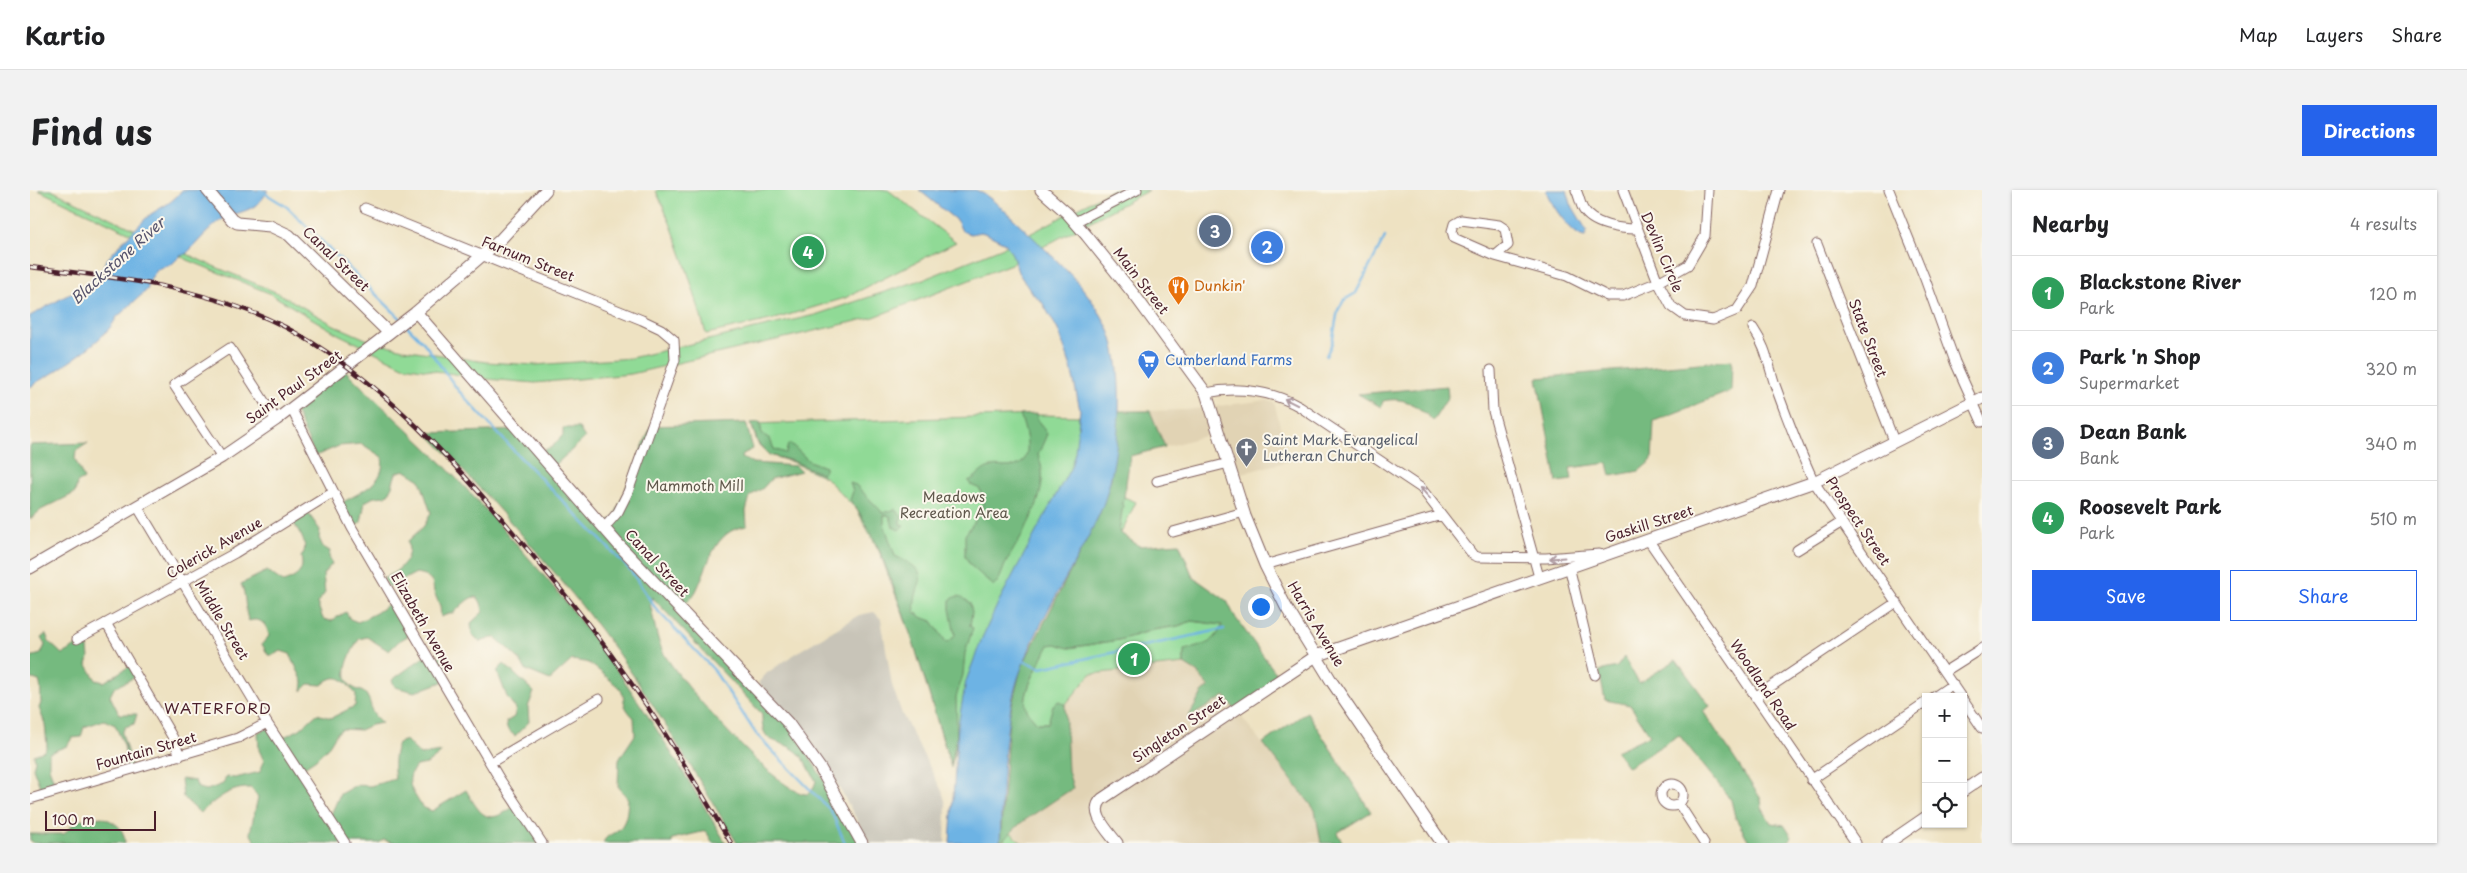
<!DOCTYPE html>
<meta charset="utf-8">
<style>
body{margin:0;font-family:"Playpen Sans",sans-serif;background:#f2f2f2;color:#202124}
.controls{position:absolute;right:15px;bottom:15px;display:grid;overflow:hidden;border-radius:0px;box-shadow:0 1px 4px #0004}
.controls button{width:45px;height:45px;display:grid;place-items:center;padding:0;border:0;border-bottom:1px solid #e0e0e0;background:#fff;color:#202124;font:25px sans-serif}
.scale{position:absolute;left:15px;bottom:12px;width:111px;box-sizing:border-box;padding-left:5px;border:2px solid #4a1f2b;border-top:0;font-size:14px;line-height:18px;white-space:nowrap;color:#4a1f2b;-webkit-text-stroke:4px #fbf7ec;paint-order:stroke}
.you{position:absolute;left:1230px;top:416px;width:18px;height:18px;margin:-12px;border:4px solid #fff;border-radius:50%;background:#1a73e8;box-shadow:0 0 0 8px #1a73e833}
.badge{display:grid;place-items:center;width:32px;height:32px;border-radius:50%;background:#2563eb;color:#fff;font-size:16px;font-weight:700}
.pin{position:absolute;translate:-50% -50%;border:2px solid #fff;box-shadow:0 1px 5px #0006}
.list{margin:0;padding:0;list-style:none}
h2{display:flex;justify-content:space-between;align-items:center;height:65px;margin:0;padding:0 20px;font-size:21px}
h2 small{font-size:16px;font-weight:400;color:#757577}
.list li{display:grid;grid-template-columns:32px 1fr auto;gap:15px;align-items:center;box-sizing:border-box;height:75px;padding:0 20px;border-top:1px solid #e0e0e0}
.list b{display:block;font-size:19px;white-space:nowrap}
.list p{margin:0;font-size:16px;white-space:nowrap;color:#757577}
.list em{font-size:16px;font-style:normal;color:#757577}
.actions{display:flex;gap:10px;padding:15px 20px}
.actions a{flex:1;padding:11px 0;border:1px solid #2563eb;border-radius:0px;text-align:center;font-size:18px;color:#2563eb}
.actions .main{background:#2563eb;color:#fff}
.icon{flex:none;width:28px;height:28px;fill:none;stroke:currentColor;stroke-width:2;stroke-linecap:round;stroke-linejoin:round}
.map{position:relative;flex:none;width:1952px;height:653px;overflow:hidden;border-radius:0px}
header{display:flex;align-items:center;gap:30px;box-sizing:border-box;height:70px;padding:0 25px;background:#fff;border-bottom:1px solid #e0e0e0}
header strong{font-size:24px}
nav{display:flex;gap:28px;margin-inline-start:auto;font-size:18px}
.intro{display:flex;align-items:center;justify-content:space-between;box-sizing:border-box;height:120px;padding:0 30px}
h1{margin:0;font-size:35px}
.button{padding:12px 22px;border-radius:0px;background:#2563eb;color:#fff;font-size:18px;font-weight:700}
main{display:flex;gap:30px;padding:0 30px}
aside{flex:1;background:#fff;border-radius:0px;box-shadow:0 1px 4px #0004}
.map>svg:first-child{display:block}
</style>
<header>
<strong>Kartio</strong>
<nav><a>Map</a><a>Layers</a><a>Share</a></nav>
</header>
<div class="intro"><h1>Find us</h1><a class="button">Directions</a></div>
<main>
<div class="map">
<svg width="1952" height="653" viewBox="0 0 1952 653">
<rect width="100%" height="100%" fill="#fbf7ec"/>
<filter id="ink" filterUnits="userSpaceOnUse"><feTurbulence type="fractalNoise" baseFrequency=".02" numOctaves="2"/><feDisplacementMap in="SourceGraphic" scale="10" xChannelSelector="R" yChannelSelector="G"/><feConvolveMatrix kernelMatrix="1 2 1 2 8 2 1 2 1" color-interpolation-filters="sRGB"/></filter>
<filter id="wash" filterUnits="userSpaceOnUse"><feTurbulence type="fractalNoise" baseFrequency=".0096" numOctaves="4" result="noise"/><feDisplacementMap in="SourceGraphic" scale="20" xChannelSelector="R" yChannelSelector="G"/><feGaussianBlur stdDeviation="1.12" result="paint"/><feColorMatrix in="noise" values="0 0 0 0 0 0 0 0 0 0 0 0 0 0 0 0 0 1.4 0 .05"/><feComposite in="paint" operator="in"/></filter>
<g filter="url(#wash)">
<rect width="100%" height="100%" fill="#eee2c2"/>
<path fill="#e1d3b4" d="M1238,210L1244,212L1259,271L1202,286L1189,242L1135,257L1120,221L1156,220Z
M1154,474L1167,482L1179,497L1159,527L1195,506L1285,620L1291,653H970L992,632L1043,598L1038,581L1035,515L1061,484Z"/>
<path fill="#c8c4b8" d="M844,422L851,429L862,495L872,524L912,601L916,614L915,653H840L807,594L780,551L756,521L728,493L737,483L771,460L829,425Z"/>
<path fill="#90da96" stroke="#6d7c60" d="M8,0H21L176,73L248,103L304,135L338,150L373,159L456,172L505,175L601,168L785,125L897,88L981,54L1082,0H1119L981,74L844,127L601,184L505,193L456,189L373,176L308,144L239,103L160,71Z
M628,0H858L926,52L815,108L745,129L676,144C662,94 648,47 626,1Z
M1010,225L1049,226L1047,256L1041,280L929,542L921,578L884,453L849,361L827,320L795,287L762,272L739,265L728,254L721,234Z
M1087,304L1106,312L1048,432L1039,458L1089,450L1123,440L1148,436L1162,431L1192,435L1193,456L1154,464V474L1061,484L1035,515L1029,511L1018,533H1007L975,637L992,653H974L975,637L995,510L999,495Z"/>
<path fill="#74ba7f" stroke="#5f6c55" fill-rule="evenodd" d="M1702,170L1701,201L1624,231L1622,270L1609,281L1581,286L1578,273L1540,278L1542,290L1527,292L1507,188Z
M313,178C350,216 391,250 427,289C474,339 521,391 562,446C612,512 654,583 696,653H683L676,641L642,649V653H573C576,646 579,646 585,642C597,635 597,622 598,609L588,596L589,569L605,545L604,528C590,513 597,514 591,500C588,496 562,474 558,473C553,471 547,471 542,470L520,490L496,480L488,468L465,447L450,452L442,444L441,433L453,422C449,391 432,417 423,423C419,424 415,425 411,427L410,416L404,402L402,391L395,385L386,383L359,397L353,389C370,380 382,371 378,351L394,336L401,323L390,290L374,280L366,283L360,302L356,306L344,307L335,312L331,332L323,339L310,314C329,302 357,294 352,267L332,254L309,256L285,266L263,216Z
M1417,196L1418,207L1403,231C1388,216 1376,206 1353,211L1351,217L1328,204Z
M1088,221H1120L1135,257L1100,266L1089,342L1109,356L1149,353L1163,387L1197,411L1205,427L1251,490L1206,521L1195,506L1158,528L1172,503L1179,497L1167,482L1154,474V460C1172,456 1185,454 1192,435L1162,431L1148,436L1123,440L1089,450L1038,458L1026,454L1019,455C1012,469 992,501 996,517C997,522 1003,528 1007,533H1018L1023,515L1029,511L1035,515L1038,581L1043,598L992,632L970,653L979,527L991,478L1070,323L1081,289Z
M1007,224V229L1017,244L1008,265C1023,300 995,339 978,369C972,379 972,388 964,396L940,375L935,366V345L952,321L953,309L950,299L941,295L938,291C947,288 952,278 961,277C969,275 980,279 988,275C1005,268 994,236 990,225Z
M730,232L732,244L740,249L744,259L756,263L758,254H761L779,271L795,277V280L792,284L763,271L739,265L728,253L721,233Z
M716,233L723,259L713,264L712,268L723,273L766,276L771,281L741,289L733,298L720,306L716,321L717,336C682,340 679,377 665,403C661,409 654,415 649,420L763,540L832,653H707C663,581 621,506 570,439C517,370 457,305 397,243L490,240L509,262L522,257L533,245V238H549L555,248L524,276L572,335L584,328L621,236ZM622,407L732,524C731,557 747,547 766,561C775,568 780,581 786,591C784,596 783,605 775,604C746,601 648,490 633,462C626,448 624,429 620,414Z
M58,253L46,261L45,269L54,289L47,293L45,303L11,320L0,329V255Z
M820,293L826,295L853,323L865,319L872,327L870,330V334L874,335L869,340L863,337L860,326L854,325V334L865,366C910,386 881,391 885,422L891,427L902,431L916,452L920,451L925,445L920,419V410C929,403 932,407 940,413L942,422L940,436L943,438L935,463L933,485L926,507L927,544L921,575C902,516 886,456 864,398C853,368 841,335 820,310L823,301Z
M276,320L290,340L289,348L293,357L300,361L299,367L302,374L293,384L295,403L287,413L293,429L301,431L316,422L320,429L328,432L346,423L363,411L383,443L369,451L359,461L337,447L329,449C322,461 308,484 321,496C327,501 334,500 337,506C345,520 336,519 352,533L341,535L330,540L312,539L307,543L299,556L286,569L268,581L299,629L310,604L326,595L340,596L365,589C363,575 363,565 368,553L376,550L390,565L412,562L397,574L386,576C373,592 383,601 392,617L402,621L436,600C452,628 458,636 486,615L512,653H363L354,650L349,653H226L220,643L228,607L221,598C199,597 186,610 170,623L153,607L151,589L165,591L168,598L177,600L193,594L196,587L205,588L230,582L234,571L229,560L228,542L239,538L248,550L270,539L287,524L301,528L325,516L326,504C314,491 308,480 292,495L279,494L272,501L273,492L260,464L251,461L243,465H238L232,454L239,446C237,435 231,427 219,431C214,423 217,406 211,394L237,381L253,392C266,388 275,382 271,367C281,355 268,341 261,329Z
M16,444L19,452L32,464C42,461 48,452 57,448L59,468L57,475L66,490L74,492L100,476L105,487L84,498L80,506L89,524H107L104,534L95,537L92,543L102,578H97L94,555L85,535L74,530L54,537L51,547L42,548L37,556L19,563V578L27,599L12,602L3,578L5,571L4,565L14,561L17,556L15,534L9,518L11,513C10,505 12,499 9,491L0,488V467L11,464L15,455L11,448Z
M417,464L422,469L412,492L385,502L365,497L362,490L395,466L399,469Z
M1594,467L1609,493L1646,470L1680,516L1673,521L1731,609L1732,618L1741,633L1754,635L1762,647L1756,653H1720L1705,627L1701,610L1649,545L1598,577L1586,561L1620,545L1600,515L1575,510L1569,481L1587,477Z
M474,474L504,502L498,517L499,532L485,546L477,539L476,532L484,527L486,519L477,507L467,481Z
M1277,522L1341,622L1307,643L1313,653H1291L1285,620L1233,553Z
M72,627C86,633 94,637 95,653H4L0,650V644H34L47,630Z"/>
<path fill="#6db3e4" stroke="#5c6988" d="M152,0H238C225,26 205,19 187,33C176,42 166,54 156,64L150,66L142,74L128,79L121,88L117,100L86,128C79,145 44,169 29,179C19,187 8,189 0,198V126L70,87C72,82 73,77 75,72C78,67 116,27 121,24C135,15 142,13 152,0Z
M889,0C907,0 927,0 945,0C959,2 1001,46 1014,58C1039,82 1063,106 1078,138C1098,180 1089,283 1069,325C1045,376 1012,424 992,477C973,524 972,602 970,653H920L928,535L936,491L952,448L969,411L1041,277L1045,262L1050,220L1041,177L1028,140L1012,112L1001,102L988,82L982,64L975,53L957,44L951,42L941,44L932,41L927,31Z
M1516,0H1537L1541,14L1557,41L1555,47C1543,47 1518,11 1516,0Z"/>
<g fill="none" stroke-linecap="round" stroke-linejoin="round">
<path stroke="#6db3e4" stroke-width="2.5" d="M230,0L257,17L372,130
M375,134L394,153L428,200L486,263L601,381L626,419L683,479L727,545L801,621L815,653
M1296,166L1302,153L1308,120L1314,110L1326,103L1355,47
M991,470L1011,478L1194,439"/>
</g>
</g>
<g filter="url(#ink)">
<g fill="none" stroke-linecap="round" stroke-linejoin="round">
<defs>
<path id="street" d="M1546,0C1549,6 1550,13 1553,19C1562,35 1590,39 1607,39
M1593,0L1628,92L1641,116L1655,126L1683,130L1707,120L1723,96L1749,0
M1859,0L1895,89L1925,172L1952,232
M335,18L612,130L631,139L644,150L645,170L598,302L588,322L574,338
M1045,32L1107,0
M1787,54L1864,251
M1465,66L1424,48L1422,41L1424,34L1431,30L1469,35L1475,39L1478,55L1465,66L1537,86L1577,106H1593L1628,92L1658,75L1675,46L1678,0
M1723,138C1736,157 1738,173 1745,195C1757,228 1769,260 1784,292L1931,507
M1461,180L1463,221L1509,387
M1176,203C1207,196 1243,201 1270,217L1391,298L1443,365L1448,367L1516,368L1569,364
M261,218L322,338L469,588L512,653
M192,267L144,195L200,158L246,230
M1127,291L1199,273
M107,316L237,533L315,653
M1143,342L1214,322
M1619,351L1826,653
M1767,360L1812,332
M1235,375L1412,325
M1539,376L1565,485
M76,433L143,548L150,566
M47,449L205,363L302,303
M1914,482L1952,458
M1725,507L1867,412
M1904,507L1923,494
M1933,510L1952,538
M460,573L569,509
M1781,590L1896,512
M1631 605a11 11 0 1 1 22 0a11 11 0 1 1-22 0Z
M0,609L208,548L237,533
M1649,614L1674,653"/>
<path id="secondary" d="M177,0L202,30L207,33L240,36L259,45L359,143
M1011,0L1037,23L1057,46L1106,107L1176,203L1215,326L1235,375L1256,417L1302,492L1412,653
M386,122L588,354L758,533L790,578L832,653
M0,378L192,267L246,230L385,123L469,51L516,0
M1933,601L1952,588
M1087,653C1078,641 1058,622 1072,609L1286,466L1784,292L1952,208
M1858,653L1896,627"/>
</defs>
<use href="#street" stroke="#836360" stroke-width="11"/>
<use href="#secondary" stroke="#836360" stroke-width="13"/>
<use href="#street" stroke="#fff" stroke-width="9"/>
<use href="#secondary" stroke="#fff" stroke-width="11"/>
<defs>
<path id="rail" d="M0,77C86,87 176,97 255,137C335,179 401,247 460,315C506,369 553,424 594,483C633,537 667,596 701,653"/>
</defs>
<use href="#rail" stroke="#4a1f2b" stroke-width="4.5"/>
<use href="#rail" stroke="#fbf7ec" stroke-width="2.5" stroke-dasharray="8" stroke-linecap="butt"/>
</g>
<defs><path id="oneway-shaft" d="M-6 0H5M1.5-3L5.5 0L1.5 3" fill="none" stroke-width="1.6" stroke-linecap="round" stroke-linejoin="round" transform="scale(1.25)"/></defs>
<g stroke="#ae9aa0">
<use href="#oneway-shaft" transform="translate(1261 212) rotate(-153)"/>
<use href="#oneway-shaft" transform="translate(1395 303) rotate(-132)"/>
<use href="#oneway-shaft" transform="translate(1527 368) rotate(176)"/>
</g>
</g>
<defs>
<symbol id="restaurant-pin" viewBox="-11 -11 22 30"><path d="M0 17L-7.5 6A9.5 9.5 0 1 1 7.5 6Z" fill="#e8710a" stroke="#fbf7ec"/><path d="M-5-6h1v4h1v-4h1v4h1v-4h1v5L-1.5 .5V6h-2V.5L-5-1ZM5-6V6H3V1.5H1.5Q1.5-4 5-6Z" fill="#fff"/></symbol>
<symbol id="supermarket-pin" viewBox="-11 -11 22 30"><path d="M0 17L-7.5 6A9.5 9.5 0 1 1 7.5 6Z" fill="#3f7fe0" stroke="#fbf7ec"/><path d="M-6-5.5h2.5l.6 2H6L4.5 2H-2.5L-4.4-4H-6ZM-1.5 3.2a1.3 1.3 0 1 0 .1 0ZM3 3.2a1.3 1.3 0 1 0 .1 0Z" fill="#fff"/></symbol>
<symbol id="church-pin" viewBox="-11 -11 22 30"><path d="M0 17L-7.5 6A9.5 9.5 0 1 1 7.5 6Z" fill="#6b7280" stroke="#fbf7ec"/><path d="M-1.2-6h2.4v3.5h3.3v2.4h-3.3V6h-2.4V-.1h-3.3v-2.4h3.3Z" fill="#fff"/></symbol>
</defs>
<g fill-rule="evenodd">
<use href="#restaurant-pin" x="1136" y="84" width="25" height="34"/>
<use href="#supermarket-pin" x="1106" y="158" width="25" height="34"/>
<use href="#church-pin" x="1204" y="246" width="25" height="34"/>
</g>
<g text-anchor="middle" stroke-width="4" stroke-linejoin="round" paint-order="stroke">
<g font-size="14" fill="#4a1f2b" stroke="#fbf7ec">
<text transform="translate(1632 62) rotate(67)" y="5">Devlin Circle</text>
<text transform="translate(306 69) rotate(44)" y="5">Canal Street</text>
<text transform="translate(498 69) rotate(22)" y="5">Farnum Street</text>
<text transform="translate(1111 91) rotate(52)" y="5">Main Street</text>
<text transform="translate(1838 148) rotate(69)" y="5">State Street</text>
<text transform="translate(264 197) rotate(-36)" y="5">Saint Paul Street</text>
<text transform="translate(1828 331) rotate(56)" y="5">Prospect Street</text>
<text transform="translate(1619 334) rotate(-18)" y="5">Gaskill Street</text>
<text transform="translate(184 358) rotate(-30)" y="5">Colerick Avenue</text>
<text transform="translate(627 373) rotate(47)" y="5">Canal Street</text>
<text transform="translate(192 430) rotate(59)" y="5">Middle Street</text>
<text transform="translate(393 432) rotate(60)" y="5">Elizabeth Avenue</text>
<text transform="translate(1286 434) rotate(59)" y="5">Harris Avenue</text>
<text transform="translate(1733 495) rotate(56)" y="5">Woodland Road</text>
<text transform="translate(1149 539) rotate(-34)" y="5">Singleton Street</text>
<text transform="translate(116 561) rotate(-16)" y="5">Fountain Street</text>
</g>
<g font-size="14" fill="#c56008" stroke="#fbf7ec" text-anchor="start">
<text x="1164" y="101">Dunkin'</text>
</g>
<g font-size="14" fill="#366cbe" stroke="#fbf7ec" text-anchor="start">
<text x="1135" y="175">Cumberland Farms</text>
</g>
<g font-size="14" fill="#5b616d" stroke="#fbf7ec" text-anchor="start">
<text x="1233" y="255">Saint Mark Evangelical<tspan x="1233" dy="16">Lutheran Church</tspan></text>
</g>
<g font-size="14" fill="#5f574b" stroke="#fbf7ec">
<text x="665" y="301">Mammoth Mill</text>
<text x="924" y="312">Meadows<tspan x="924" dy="16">Recreation Area</tspan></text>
</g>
<g font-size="15" font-style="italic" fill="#56536c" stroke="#fbf7ec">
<text transform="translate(88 71) rotate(-42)" y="5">Blackstone River</text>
</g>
<g font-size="15" letter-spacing="1" fill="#4a1f2b" stroke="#fbf7ec">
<text x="188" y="524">WATERFORD</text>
</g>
</g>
</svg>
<div class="controls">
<button>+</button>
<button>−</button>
<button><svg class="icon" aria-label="locate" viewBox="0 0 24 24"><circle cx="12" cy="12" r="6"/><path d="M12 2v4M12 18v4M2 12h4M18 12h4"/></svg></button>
</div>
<div class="scale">100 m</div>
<div class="you"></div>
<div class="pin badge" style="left:1104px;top:469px;background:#2e9e5b">1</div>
<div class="pin badge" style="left:1237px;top:57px;background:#3f7fe0">2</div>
<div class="pin badge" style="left:1185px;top:41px;background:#5c6f8a">3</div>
<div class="pin badge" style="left:778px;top:62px;background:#2e9e5b">4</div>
</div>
<aside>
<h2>Nearby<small>4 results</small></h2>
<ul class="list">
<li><span class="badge" style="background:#2e9e5b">1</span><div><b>Blackstone River</b><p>Park</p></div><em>120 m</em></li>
<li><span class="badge" style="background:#3f7fe0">2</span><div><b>Park 'n Shop</b><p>Supermarket</p></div><em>320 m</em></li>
<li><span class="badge" style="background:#5c6f8a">3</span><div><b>Dean Bank</b><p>Bank</p></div><em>340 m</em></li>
<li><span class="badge" style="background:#2e9e5b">4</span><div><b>Roosevelt Park</b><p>Park</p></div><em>510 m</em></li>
</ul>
<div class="actions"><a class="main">Save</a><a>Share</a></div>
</aside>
</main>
